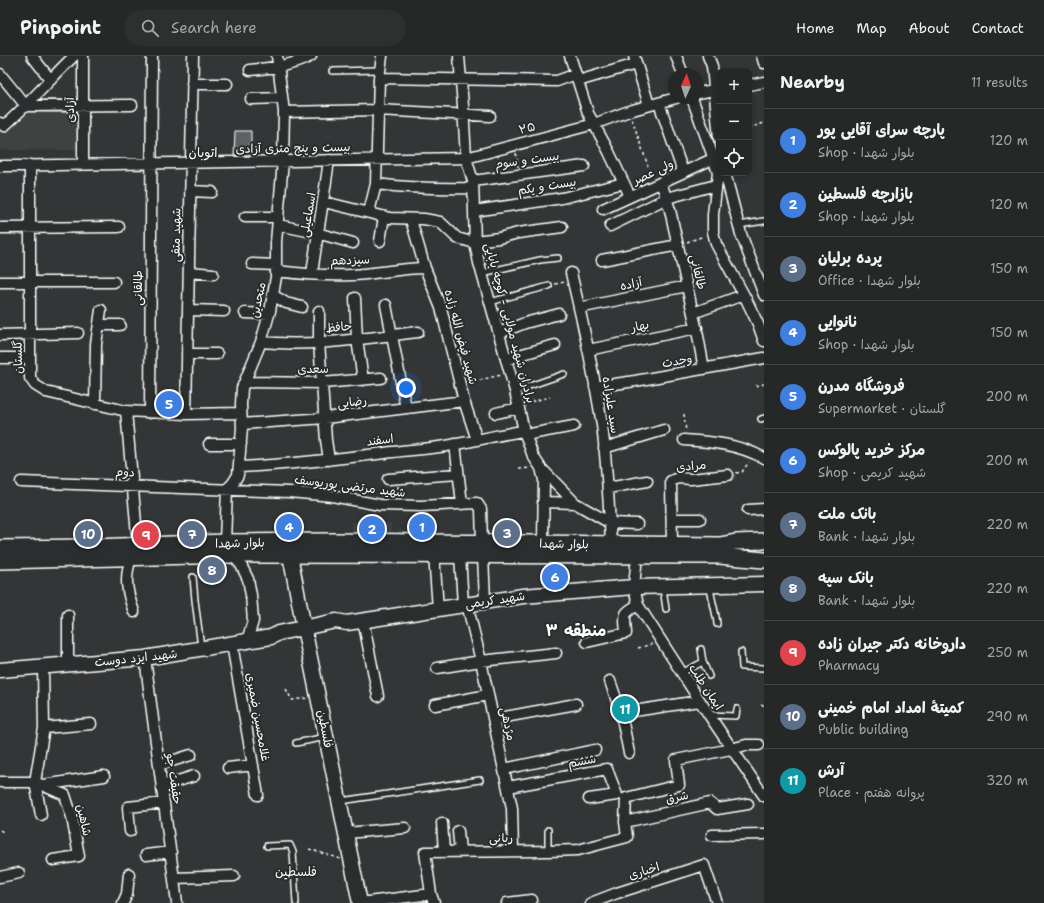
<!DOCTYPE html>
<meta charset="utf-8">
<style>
body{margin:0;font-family:"Shantell Sans","Playpen Sans Arabic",sans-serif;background:#2e3030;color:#f1f3f6}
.controls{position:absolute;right:12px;top:12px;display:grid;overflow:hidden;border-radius:8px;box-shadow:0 2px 6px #0003}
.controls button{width:36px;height:36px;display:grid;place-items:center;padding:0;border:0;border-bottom:1px solid #424445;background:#262828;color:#f1f3f6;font:20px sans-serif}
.compass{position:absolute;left:668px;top:12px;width:36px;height:36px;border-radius:50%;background:#262828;box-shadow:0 2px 6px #0003;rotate:3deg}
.you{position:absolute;left:406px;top:332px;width:14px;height:14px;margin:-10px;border:3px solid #fff;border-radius:50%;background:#1a73e8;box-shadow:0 0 0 6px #1a73e833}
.badge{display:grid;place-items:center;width:26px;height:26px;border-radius:50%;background:#d6ab8b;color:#fff;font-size:13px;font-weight:700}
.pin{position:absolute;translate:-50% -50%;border:2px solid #fff;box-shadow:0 1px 4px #0006}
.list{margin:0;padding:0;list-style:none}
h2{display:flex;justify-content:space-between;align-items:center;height:52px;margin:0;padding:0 16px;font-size:17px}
h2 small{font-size:13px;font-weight:400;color:#a4a6a8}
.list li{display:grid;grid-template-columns:26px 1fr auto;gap:12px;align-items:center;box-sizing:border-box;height:64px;padding:0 16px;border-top:1px solid #424445}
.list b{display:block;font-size:15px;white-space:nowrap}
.list p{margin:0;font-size:13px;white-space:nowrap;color:#a4a6a8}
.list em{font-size:13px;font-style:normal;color:#a4a6a8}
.icon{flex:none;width:22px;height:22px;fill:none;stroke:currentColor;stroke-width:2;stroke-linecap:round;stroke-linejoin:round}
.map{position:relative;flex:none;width:764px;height:847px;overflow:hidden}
header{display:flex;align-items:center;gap:24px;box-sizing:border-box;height:56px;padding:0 20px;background:#262828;border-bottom:1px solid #424445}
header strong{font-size:19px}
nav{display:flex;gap:22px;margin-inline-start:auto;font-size:14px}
.search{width:280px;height:36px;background:#2e3030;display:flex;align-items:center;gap:10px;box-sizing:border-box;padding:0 14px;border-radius:16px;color:#a4a6a8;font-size:15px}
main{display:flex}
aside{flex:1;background:#262828}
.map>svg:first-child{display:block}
</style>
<header>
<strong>Pinpoint</strong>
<div class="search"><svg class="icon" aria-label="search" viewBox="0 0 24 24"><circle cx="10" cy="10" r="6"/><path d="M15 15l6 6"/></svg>Search here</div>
<nav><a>Home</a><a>Map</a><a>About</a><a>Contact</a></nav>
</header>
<main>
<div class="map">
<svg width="764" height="847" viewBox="0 0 764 847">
<rect width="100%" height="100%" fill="#333536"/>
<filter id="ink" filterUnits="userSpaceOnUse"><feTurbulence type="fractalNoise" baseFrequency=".025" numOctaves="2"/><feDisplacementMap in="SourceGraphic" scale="8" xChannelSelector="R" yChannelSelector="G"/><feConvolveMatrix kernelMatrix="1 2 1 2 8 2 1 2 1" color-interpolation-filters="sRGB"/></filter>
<g filter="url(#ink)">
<path fill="#404243" d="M77,53V94H0V75L4,78L29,54Z
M352,466L391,467V480L352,479Z"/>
<path fill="#5f6162" stroke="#fff" d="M235,75H251V86L249,87V99H234Z"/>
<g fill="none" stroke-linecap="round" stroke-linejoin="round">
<defs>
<path id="lane" d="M332,15L380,14
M739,169L764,165
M482,217L540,204L558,202
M490,246L549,230
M515,335L564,318
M761,363L764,362
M193,521L195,544L201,591
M710,530C711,543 716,555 717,568
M663,532L666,553
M701,593L703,606L709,620
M741,596L742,611L764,612
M681,617L703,606
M710,659L736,660L737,653
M296,687L326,681
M341,745L480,724
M267,790L290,789L293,796L296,847
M548,795V774"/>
<path id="street" d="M32,0L50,23
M459,0L463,50L466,102L473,125L475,187L479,207L515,335L524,375L533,400L541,412L575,447L610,467L637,468
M570,0L588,57L609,96L630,140
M634,0L649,49
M676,0L683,18
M708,0L712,10L719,82
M762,0L764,7
M250,14C271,12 292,10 311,0
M0,18L26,50L132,49
M379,22L557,25L576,18
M578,25L636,8
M192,28H227
M749,29L764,26
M698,37L719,33
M692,42L711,95L718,117L713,158V176L716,188L746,243L758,268L764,285
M251,43L282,42
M659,47L683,116
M284,56L378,54L490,60
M0,67L4,70C29,48 50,23 74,0
M83,108V0
M30,109V322L35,329L46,336L126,355L186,358L241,357
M0,110L466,102L594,68L629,55L676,42
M725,117L741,178L764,239
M473,125L584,110
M661,126L670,154L698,280L704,313
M376,128C409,132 440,133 473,132
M190,135L212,136
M324,146L390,162L424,163L440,166L457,182L475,187
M603,153L719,100
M474,155L562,142L624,127
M369,156L376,128L379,22L382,0
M245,161H278
M411,164L425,212L441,252L464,345L477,384
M278,169L317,177L353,187
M610,170L667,142L716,129
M0,172L119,171
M380,185L384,161
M475,185L499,182L518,177L562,171
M602,204L678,189
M252,208L276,209
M276,215C301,218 327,220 352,219C377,218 401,212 425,212
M189,216L213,218
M571,217C583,267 594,318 602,369C607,409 609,448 611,488
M312,218C317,180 324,142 329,104
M0,226H114
M273,239L286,247L302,251
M355,242L357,283L363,324
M386,249L406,352
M579,252L687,230
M188,254L224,255
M319,255V286L326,384L329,404
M245,257L269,258
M693,257L743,239
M99,269H120
M499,277L525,267L559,258
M0,279L78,277
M261,286C313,291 366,282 418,276
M588,294L697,272
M187,298H217
M0,302H30
M506,304L519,299L555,289
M245,326L322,327L381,322
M595,331L635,325L764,302
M95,348L96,288L101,254
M126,355L138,490
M150,357L152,0
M496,357L519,352
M186,358L193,0
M242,368L325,362L464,345
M525,379L574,370
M684,384C714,386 737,388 764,402
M209,388H241
M455,388L462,448
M604,392L664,374
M239,411C288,409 336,403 385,397C407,394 430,393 452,389C476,385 499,378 524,375
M541,412L544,424L543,487
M388,423L458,418
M21,426L289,436L332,440L380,449L421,450L477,447L481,453L482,487
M608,432L647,425
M543,446L575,447
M748,454L764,453
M672,463H700
M225,486L227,433L233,427L238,419L242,372L241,348L242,332L261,286L270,255L276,221V186L283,105L284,56L277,0
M672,489L671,425L678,422L691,423L728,419
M232,499L241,509L248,523L251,539L253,565L247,585
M434,499L438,553
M460,499L463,549
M483,500L485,545
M131,502C124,523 127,536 134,556
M636,510L634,531L638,549L709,659L764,740
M467,548L481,605L512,752L513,795
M363,564L378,640
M587,586L626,577C625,559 621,558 638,549
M232,588L258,739
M145,602L177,847
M68,609V559
M437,612L481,605L556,597
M610,625L621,657L629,697
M435,649L488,639
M621,657L699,645
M494,663L576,648
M44,672L91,668
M159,709L191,699
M228,712L253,709
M504,713L595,694
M0,726H35L65,739L72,761L79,800L53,804
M43,729L104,720
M162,730L194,720
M508,731L607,713L617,739L589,743
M41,759L35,726L44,672L43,611
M625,766L626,742L679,729L676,704L731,693L746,689H759
M442,767L444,795
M130,775L128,751L164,747
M458,775L460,795
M346,777L405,772
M712,779L764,778
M146,799L171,796
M0,821L19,817
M174,822L234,820
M123,847L127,838L129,818
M360,847L431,838
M434,847L431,838L425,796L548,795L578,794L627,781L625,766L710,747L717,753L748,748
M507,847L532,844
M591,847L617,837L704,809L717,847"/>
<path id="secondary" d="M290,499L304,572L360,847
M0,614L145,602L271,581L279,577L336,565L347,567L523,540L634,531L764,528"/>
<path id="primary" d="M720,490L719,500L764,504
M0,492L94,491L225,486L334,485L720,489L736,486L764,485
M0,505L232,499L719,500"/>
</defs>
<use href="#lane" stroke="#fff" stroke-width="8"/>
<use href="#street" stroke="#fff" stroke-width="13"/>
<use href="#secondary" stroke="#fff" stroke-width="17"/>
<use href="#primary" stroke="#fff" stroke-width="18"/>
<path stroke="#fff" stroke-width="1.5" stroke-dasharray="3 3" stroke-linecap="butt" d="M632,63L648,110
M749,72L764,67
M516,97L518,111
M687,186L704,180
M555,228L565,226
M468,327L501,319
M756,330L764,328
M526,347L550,341
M684,358L686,376
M519,413L531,412
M736,417L742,416L749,406
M398,430L399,440
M638,592L652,588
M286,633L292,644L308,642
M761,649H764
M0,774L3,776
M309,793L341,803"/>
<use href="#lane" stroke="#2a2d2e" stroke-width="5"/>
<use href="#street" stroke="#2a2d2e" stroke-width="10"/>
<use href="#secondary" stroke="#2a2d2e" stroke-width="14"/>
<use href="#primary" stroke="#2a2d2e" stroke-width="15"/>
</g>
</g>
<g text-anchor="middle" stroke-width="4" stroke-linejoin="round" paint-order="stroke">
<g font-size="12" fill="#fff" stroke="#2a2d2e">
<text transform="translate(70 54) rotate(-90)" y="4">آزادی</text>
<text transform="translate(527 72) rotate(-15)" y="4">۲۵</text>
<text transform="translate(293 92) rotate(-1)" y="4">بیست و پنج متری آزادی</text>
<text transform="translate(527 104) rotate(-8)" y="4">بیست و سوم</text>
<text transform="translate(653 116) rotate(-25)" y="4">ولی عصر</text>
<text transform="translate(547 130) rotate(-9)" y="4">بیست و یکم</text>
<text transform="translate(308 159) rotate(-80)" y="4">اسماعیلی</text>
<text transform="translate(176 179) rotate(-89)" y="4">شهید متقی</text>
<text transform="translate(350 204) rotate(-2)" y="4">سیزدهم</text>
<text transform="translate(698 216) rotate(77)" y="4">طالقانی</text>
<text transform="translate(631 228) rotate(-12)" y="4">آزاده</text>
<text transform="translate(138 232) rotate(-90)" y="4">طالقانی</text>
<text transform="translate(258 244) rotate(-78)" y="4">متحدین</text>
<text transform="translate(510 267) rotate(75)" y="4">برادران شهید مولایی - کوچه بابایی</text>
<text transform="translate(640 270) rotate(-11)" y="4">بهار</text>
<text transform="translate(339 271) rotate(-5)" y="4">حافظ</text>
<text transform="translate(461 281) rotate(75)" y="4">شهید فیض الله زاده</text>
<text transform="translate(18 301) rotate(-91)" y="4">گلستان</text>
<text transform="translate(677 305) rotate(-10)" y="4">وحدت</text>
<text transform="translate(313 313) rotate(-1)" y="4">سعدی</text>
<text transform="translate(352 346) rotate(-7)" y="4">رضایی</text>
<text transform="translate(611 349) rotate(81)" y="4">سید علیزاده</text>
<text transform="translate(380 384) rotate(-7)" y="4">اسفند</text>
<text transform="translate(691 410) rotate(-6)" y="4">مرادی</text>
<text transform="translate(125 416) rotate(2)" y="4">دوم</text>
<text transform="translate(350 430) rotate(7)" y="4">شهید مرتضی پوریوسف</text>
<text transform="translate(240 487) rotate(-1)" y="4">بلوار شهدا</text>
<text transform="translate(564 488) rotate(1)" y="4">بلوار شهدا</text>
<text transform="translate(495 544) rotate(-8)" y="4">شهید کریمی</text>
<text transform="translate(136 602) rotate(-6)" y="4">شهید ایزد دوست</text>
<text transform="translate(706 631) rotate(57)" y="4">ایمان طلب</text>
<text transform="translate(258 661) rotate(80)" y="4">غلامحسین ضمیری</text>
<text transform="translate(508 668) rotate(78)" y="4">مژدهی</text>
<text transform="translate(325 673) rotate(79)" y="4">فلسطین</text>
<text transform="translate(582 705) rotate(-10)" y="4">ششم</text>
<text transform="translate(174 723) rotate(82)" y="4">حقیقت جو</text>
<text transform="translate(677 741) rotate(-12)" y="4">شرق</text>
<text transform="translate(84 764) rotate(77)" y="4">شاهین</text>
<text x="501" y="786">ربانی</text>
<text transform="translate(644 815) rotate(-17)" y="4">اخباری</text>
</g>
<g font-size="13" fill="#fff" stroke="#2a2d2e">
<text x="203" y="101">اتوبان</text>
<text x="296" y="820">فلسطین</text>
</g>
<g font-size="16" font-weight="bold" fill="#fff" stroke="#2a2d2e">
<text x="576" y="580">منطقه ۳</text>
</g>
</g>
</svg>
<div class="controls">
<button>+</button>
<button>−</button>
<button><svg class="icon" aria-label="locate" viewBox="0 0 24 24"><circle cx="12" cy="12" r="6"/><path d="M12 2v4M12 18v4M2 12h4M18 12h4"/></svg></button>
</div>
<svg class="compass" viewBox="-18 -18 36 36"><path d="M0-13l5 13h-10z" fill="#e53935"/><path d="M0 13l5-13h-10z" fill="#a4a6a8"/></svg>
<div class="you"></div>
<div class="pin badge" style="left:422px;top:471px;background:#3f7fe0">1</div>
<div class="pin badge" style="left:372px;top:473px;background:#3f7fe0">2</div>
<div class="pin badge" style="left:507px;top:477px;background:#5c6f8a">3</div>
<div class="pin badge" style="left:289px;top:471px;background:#3f7fe0">4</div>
<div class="pin badge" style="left:169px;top:348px;background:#3f7fe0">5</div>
<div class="pin badge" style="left:555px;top:521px;background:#3f7fe0">6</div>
<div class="pin badge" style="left:192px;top:478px;background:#5c6f8a">7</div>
<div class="pin badge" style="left:212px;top:514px;background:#5c6f8a">8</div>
<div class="pin badge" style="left:146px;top:479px;background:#e0444e">9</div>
<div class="pin badge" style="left:88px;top:478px;background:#5c6f8a">10</div>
<div class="pin badge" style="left:625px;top:653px;background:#0f9aa8">11</div>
</div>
<aside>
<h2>Nearby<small>11 results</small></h2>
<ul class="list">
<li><span class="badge" style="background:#3f7fe0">1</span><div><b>پارچه سرای آقایی پور</b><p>Shop · بلوار شهدا</p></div><em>120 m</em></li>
<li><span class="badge" style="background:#3f7fe0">2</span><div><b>بازارچه فلسطین</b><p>Shop · بلوار شهدا</p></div><em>120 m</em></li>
<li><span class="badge" style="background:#5c6f8a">3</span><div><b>پرده برلیان</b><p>Office · بلوار شهدا</p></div><em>150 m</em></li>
<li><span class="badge" style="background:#3f7fe0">4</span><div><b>نانوایی</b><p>Shop · بلوار شهدا</p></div><em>150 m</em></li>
<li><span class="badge" style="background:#3f7fe0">5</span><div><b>فروشگاه مدرن</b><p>Supermarket · گلستان</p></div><em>200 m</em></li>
<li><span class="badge" style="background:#3f7fe0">6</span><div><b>مركز خريد پالوكس</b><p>Shop · شهید کریمی</p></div><em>200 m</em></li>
<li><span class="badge" style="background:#5c6f8a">7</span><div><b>بانک ملت</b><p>Bank · بلوار شهدا</p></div><em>220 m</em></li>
<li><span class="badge" style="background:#5c6f8a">8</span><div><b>بانک سپه</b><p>Bank · بلوار شهدا</p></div><em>220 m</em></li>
<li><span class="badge" style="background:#e0444e">9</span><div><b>داروخانه دکتر جیران زاده</b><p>Pharmacy</p></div><em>250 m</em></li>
<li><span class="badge" style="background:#5c6f8a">10</span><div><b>کمیتهٔ امداد امام خمینی</b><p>Public building</p></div><em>290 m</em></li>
<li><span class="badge" style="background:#0f9aa8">11</span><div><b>آرش</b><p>Place · پروانه هفتم</p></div><em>320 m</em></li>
</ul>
</aside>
</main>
